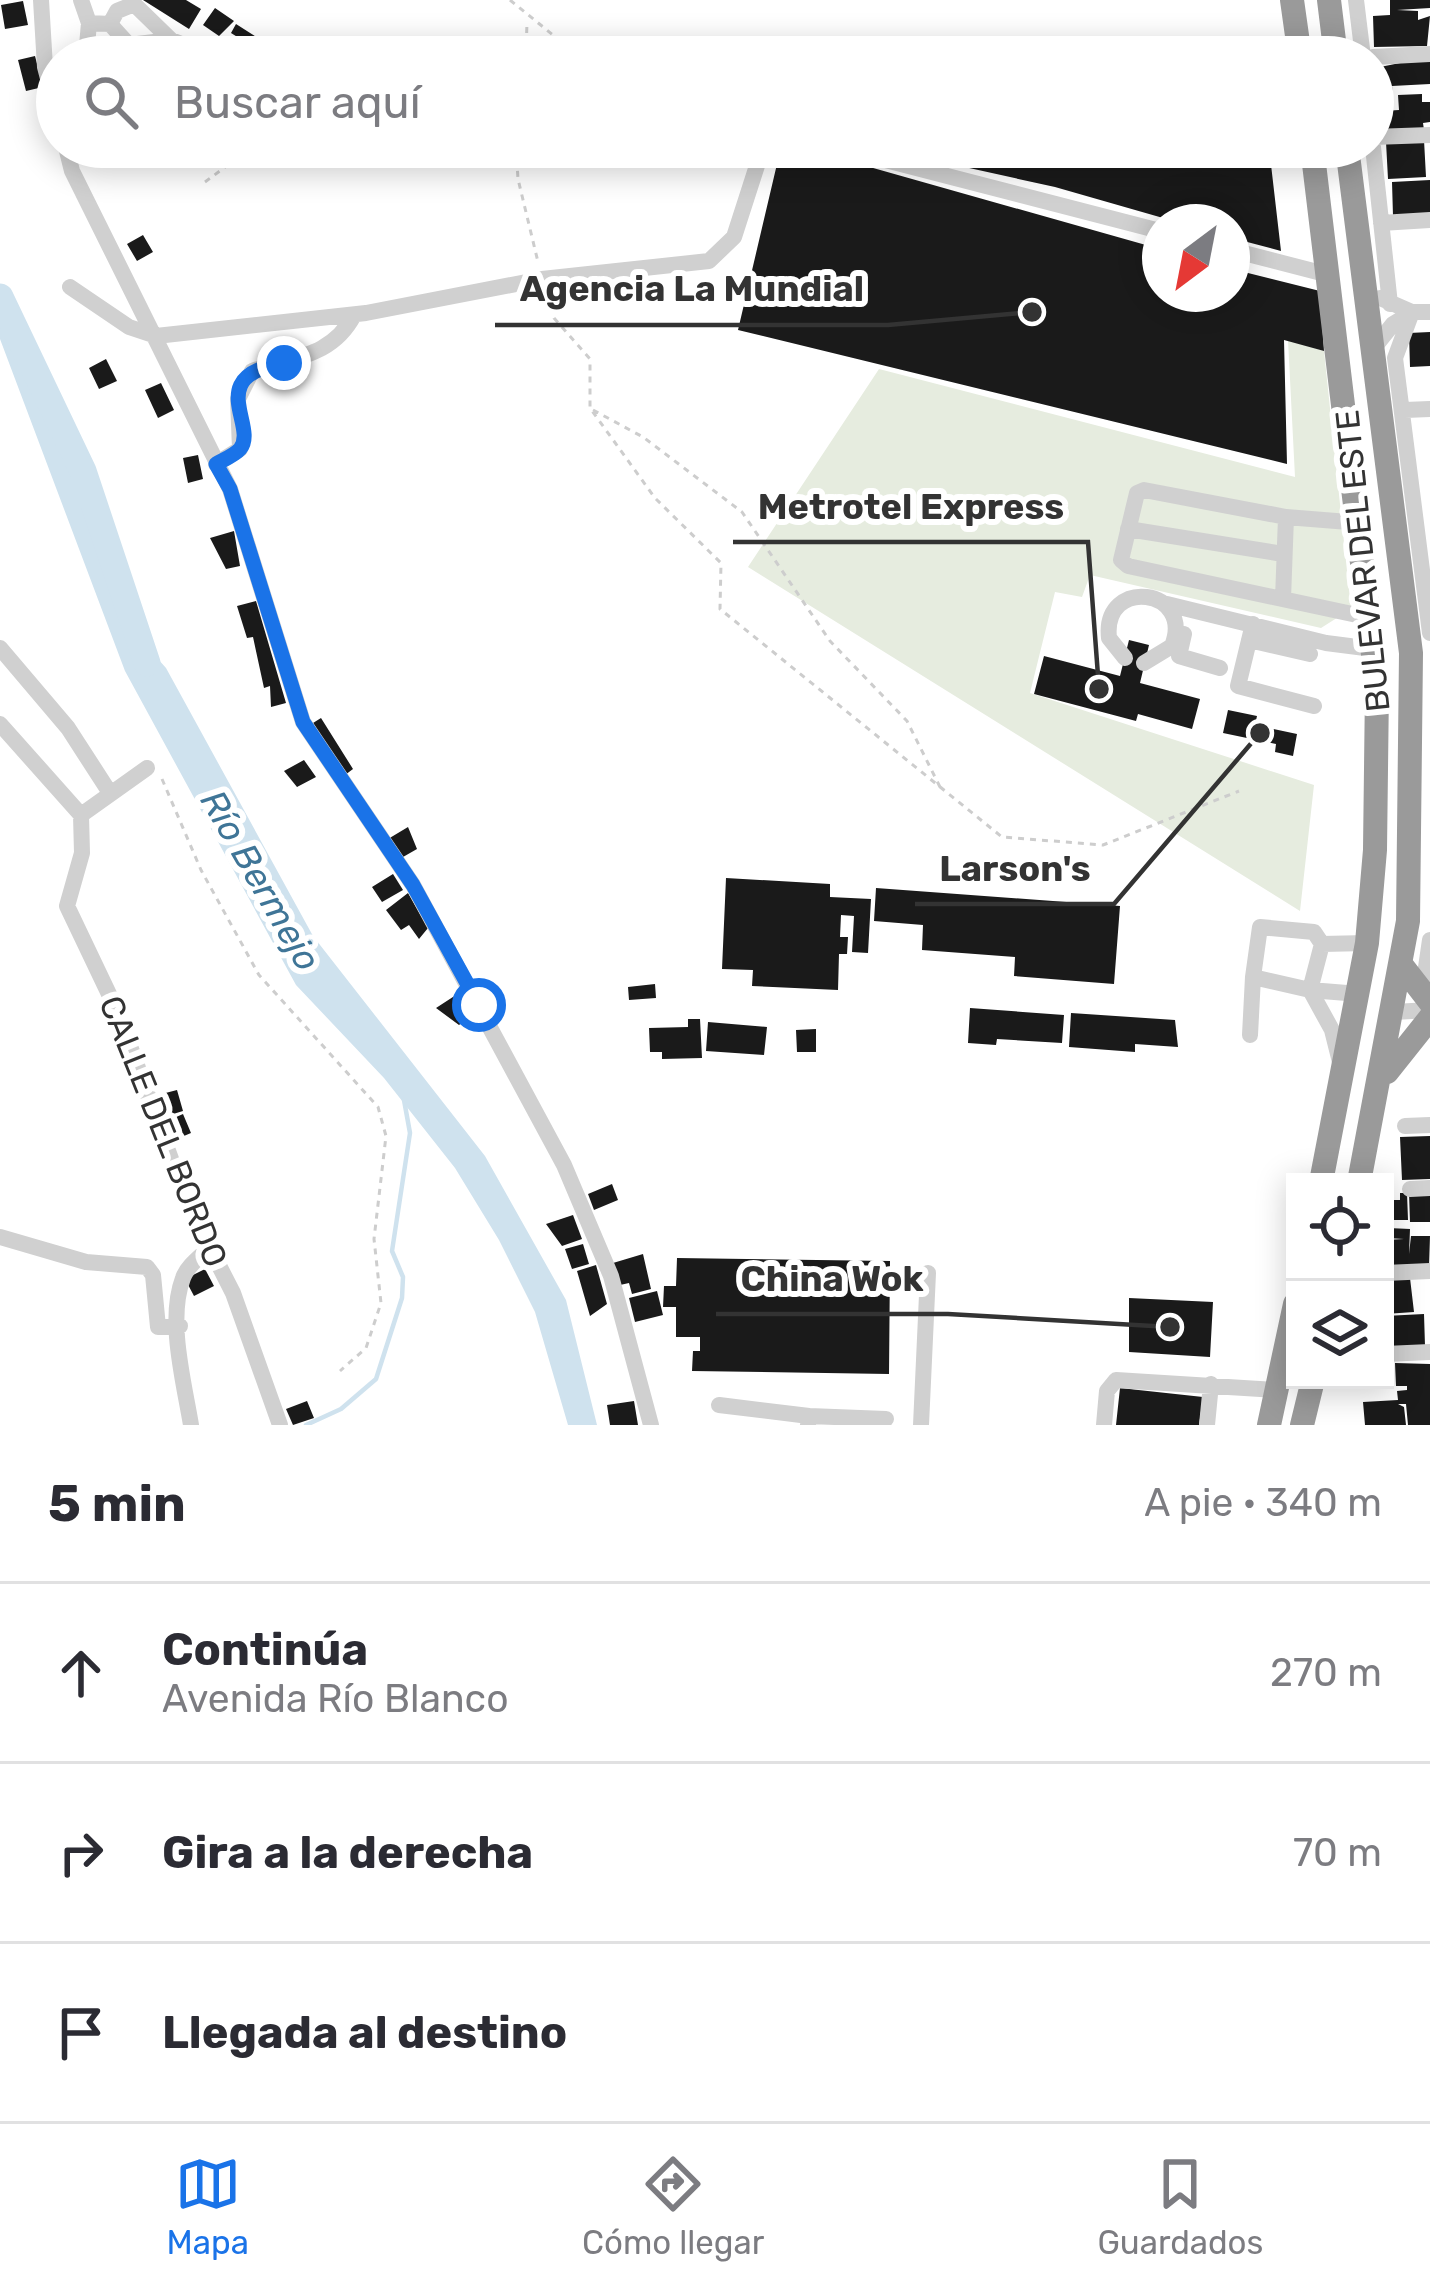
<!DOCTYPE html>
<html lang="es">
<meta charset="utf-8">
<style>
body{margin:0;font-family:Rubik,sans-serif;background:#f7f7f7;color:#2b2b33}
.controls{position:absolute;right:36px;bottom:36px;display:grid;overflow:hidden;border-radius:0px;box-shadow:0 6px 30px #0003}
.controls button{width:108px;height:108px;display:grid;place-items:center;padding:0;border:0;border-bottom:3px solid #e1e1e2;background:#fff;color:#2b2b33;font:60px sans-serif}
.compass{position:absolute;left:1142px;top:204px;width:108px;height:108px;border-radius:50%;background:#fff;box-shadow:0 6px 30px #0003;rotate:212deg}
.stop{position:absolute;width:36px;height:36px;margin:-27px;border:9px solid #1a73e8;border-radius:50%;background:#fff}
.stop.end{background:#1a73e8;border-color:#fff;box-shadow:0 3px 12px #0008}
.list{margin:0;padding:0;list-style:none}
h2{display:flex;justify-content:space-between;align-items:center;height:156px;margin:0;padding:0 48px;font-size:51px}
h2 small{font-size:39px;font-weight:400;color:#7c7c81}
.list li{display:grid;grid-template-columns:78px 1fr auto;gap:36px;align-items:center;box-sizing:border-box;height:180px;padding:0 48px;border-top:3px solid #e1e1e2}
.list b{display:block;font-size:45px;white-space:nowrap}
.list p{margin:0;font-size:39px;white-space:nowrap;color:#7c7c81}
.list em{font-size:39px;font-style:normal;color:#7c7c81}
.icon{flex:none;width:66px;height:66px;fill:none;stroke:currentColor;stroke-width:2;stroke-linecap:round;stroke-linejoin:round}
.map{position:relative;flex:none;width:1430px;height:1425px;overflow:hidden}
.search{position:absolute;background:#fff;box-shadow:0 6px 30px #0003;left:36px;right:36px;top:36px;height:132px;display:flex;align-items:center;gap:30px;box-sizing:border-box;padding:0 42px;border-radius:66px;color:#7c7c81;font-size:45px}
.sheet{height:696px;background:#fff}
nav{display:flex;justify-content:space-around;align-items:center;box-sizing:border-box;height:168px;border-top:3px solid #e1e1e2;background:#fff;font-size:33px;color:#7c7c81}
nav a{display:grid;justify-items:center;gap:6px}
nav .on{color:#1a73e8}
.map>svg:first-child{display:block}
</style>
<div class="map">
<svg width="1430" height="1425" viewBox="0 0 1430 1425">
<rect width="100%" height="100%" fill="#fff"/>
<path fill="#e6ecdf" d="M1288,340L1324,351L1351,609L1321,628L1090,575L1082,597L1055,592L1030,693L1314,785L1300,911L748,567L879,369L1295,477Z"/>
<path fill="#cfe2ee" d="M0,294L83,471L134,632L166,668L313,936L485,1156L566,1300L597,1425H568L535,1312L499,1240L455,1168L384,1078L296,985L125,671L0,339Z"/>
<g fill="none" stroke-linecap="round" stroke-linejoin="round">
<path stroke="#cfe2ee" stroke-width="4.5" d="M306,1425L341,1409L376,1379L402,1298L403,1277L392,1251L410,1133L404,1100"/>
<path stroke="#cfe2ee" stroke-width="27" d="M0,297L83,471L147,663"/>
</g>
<path fill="#1a1a1a" d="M143,0H186L201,9L189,29Z
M1390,0H1430V8L1397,10L1418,11V20L1430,16L1427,46L1374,47L1373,16L1390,15Z
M23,1L28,25L5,29L1,5Z
M215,8L234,21L219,36L203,25Z
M236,24L261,40L255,50L235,44L239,38L231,33Z
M35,56L43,87L26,91L18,60Z
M1430,57V84L1392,86L1393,94H1382L1380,67Z
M1422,94V102H1430V122L1423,123L1424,130L1384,132L1383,111L1399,110L1398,95Z
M1424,140L1426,177L1388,179L1386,142Z
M781,147H799L1160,249V294H1232V269L1320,291L1324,351L1284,340L1287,464L738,330Z
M1237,147L1270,156L1281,251L1232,238V222H1177L1055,187L883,149Z
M1430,180V214L1393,216L1392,182Z
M143,235L153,252L137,261L127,244Z
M1430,332V366L1410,367L1409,333Z
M106,359L117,381L99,389L89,368Z
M161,383L174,410L158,418L145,390Z
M198,455L203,479L188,483L183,458Z
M234,531L240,566L226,569L210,538Z
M256,601L286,703L271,707L270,686L264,688L253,637L247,638L237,606Z
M1129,640L1149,645L1140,683L1200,699L1192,729L1138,714L1136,721L1034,694L1044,656L1120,676Z
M1228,710L1257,716L1255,725L1297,734L1293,756L1275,752L1276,744L1223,733Z
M321,718L353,769L345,775L313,723Z
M304,760L316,777L297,787L284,771Z
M408,827L417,849L403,857L388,839Z
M393,874L403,890L382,902L372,887Z
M726,878L830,884V897L871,899L868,953L852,952L854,916L841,915L840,937H848L847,954H839L838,990L752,986L753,970L722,969Z
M876,888L1120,906L1114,984L1014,976L1015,957L922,950L923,925L874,921Z
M408,893L428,928L419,939L409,925L401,930L386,910Z
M655,984L656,998L629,1000L628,987Z
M456,995L470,1017L459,1025L436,1008Z
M970,1008L1064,1015L1062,1043L997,1039L996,1045L968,1043Z
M1071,1013L1175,1020L1178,1047L1135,1044V1052L1069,1047Z
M688,1019H700L702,1058L662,1059V1052H650L649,1028L688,1027Z
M708,1022L767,1027L764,1055L706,1051Z
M816,1029V1052H797L796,1030Z
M177,1090L183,1111L160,1118L154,1096Z
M183,1114L191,1133L172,1141L165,1122Z
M1430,1136V1179L1402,1180L1400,1137Z
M612,1184L618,1200L594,1210L588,1194Z
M1400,1193H1407L1408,1220H1388L1387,1200H1400Z
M1409,1193H1430V1222H1410Z
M573,1215L582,1239L562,1246L546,1224Z
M1388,1228L1410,1229L1409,1254L1411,1236H1430L1429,1267L1385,1266V1240L1404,1239L1387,1238Z
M583,1244L589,1264L572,1269L565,1249Z
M643,1254L651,1289L632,1294L629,1283L620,1285L613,1263Z
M677,1258L890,1261L889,1374L692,1371L693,1351H700V1337H676V1307H663L664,1286H676Z
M596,1265L607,1304L590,1316L577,1271Z
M205,1269L214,1286L194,1296L185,1279Z
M1410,1278L1414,1312L1385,1314V1281Z
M657,1291L663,1315L635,1322L629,1298Z
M1129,1298L1213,1302L1210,1357L1129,1352Z
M1424,1314L1425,1346L1385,1348V1316Z
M1395,1363L1430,1364V1425H1408L1406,1404H1398L1404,1407L1406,1425H1365L1363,1402L1398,1400L1397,1391L1407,1390V1386H1396Z
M1120,1388L1203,1397L1199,1425H1116Z
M307,1401L314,1418L293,1425L286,1409Z
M634,1401L638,1425H610L607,1405Z"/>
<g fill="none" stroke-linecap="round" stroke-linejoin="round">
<path stroke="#cdcdcd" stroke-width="3" stroke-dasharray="6 6" stroke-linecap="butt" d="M510,0L580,57
M526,57L527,21
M462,147H485
M516,147L518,179L538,262
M205,182L252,147
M547,295L554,318L590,359V408L655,498L721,563L720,609L1002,837L1103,845L1239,791
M593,410L643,437L742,512L830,641L907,721L941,789
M162,779L201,870L259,975L378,1107L386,1136L374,1239L381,1303L366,1348L340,1371"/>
<path stroke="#d0d0d0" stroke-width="16" d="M41,0L45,67L57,113
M81,0L89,23L86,57
M1356,0L1363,57
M89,23L110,24L129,45L171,40L214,57
M110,24L117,11L134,4L171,40
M1373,57L1430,54
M1373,137L1430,135
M66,147L72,171L230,489L303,722L413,885L564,1165L611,1276L651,1425
M835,147L1160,231
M1373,147L1390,304
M1381,223L1430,220
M1232,250L1329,275
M70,287L129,327L156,336L366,313L542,279L709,261L734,237L763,147
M1380,298L1412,312H1430
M1412,312L1395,358L1430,633
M1373,349L1393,324L1411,313
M1405,410L1430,409
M216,464L240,449L238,399L252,371C293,357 332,357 354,315
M1361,523L1286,517L1144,490L1137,493L1121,560L1128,566L1371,618
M1128,529L1283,554
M1283,599L1286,517
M1167,604L1326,643L1373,649
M1253,624L1238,686L1314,706
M1184,634L1179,656L1220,668
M1249,640L1310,654
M0,648L68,728L110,793
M1125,658L1109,638C1102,576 1195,588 1172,646L1144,663
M0,724L81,815L82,853L67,906L118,1013L187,1203L233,1293L280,1425
M81,815L147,768
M1322,944L1310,990L1359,994
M1253,977L1260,927L1314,932L1322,944L1367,943
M1422,995L1430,940
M1394,1012L1430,1010
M1250,1035L1253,977L1310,990L1332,1030L1341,1066
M1405,1126L1430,1125
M1410,1189L1430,1188
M0,1237L86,1262L147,1267L153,1275L158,1327L180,1326
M1385,1273L1430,1271
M1385,1354L1430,1352
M719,1405L809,1416
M808,1424L809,1416L886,1419
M191,1425C184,1382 167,1320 183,1278C187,1266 200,1257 209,1248
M921,1425L928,1273
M1104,1425L1107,1391L1116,1380L1276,1390
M1207,1425L1211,1384"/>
<path stroke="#9a9a9a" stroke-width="24" d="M1292,0L1300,57
M1329,0L1336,57
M1312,147L1377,688L1375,850L1367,943L1321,1182
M1347,147L1411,653L1408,921L1359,1182
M1403,967L1430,1002
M1387,1072L1430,1018
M1269,1425L1295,1304
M1302,1425L1313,1380"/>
</g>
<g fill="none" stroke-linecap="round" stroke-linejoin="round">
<path stroke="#1a73e8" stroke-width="15" d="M284,363C202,376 259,426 240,449C235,455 223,460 216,464L230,489L303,722L413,885L479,1005"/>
</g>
<g text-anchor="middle" stroke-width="12" stroke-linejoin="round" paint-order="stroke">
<g font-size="33" fill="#333" stroke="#fff">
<text transform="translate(1362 561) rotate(-96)" y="12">BULEVAR DEL ESTE</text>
<text transform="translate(164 1131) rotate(68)" y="12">CALLE DEL BORDO</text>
</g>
<g font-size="36" font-style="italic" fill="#3f7597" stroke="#fff">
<text transform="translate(261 880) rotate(60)" y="13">Río Bermejo</text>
</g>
</g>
<path fill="none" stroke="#333" stroke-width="4.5" d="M1032 312L888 325H495M1099 689L1088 542H733M1260 733L1114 904H915M1170 1327L948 1314H716"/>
<g fill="#333" stroke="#fff" stroke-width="4.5">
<circle cx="1032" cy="312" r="12"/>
<circle cx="1099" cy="689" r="12"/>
<circle cx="1260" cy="733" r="12"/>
<circle cx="1170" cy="1327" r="12"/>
</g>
<g font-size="36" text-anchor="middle" font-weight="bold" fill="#333" stroke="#fff" stroke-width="12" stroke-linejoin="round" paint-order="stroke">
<text x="692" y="301">Agencia La Mundial</text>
<text x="911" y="519">Metrotel Express</text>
<text x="1015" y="881">Larson's</text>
<text x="832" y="1291">China Wok</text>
</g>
</svg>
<div class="controls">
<button><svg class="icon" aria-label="locate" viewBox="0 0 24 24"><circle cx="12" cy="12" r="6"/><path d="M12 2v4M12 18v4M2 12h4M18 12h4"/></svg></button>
<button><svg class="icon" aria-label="layers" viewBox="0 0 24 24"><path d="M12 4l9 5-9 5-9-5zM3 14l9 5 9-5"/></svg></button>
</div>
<svg class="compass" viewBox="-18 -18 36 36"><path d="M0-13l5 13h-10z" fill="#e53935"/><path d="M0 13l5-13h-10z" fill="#7c7c81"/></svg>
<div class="stop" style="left:479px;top:1005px"></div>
<div class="stop end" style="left:284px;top:363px"></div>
<div class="search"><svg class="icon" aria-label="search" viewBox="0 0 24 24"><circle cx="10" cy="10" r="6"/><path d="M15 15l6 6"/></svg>Buscar aquí</div>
</div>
<section class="sheet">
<h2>5 min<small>A pie · 340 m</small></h2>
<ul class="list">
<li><svg class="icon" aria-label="ahead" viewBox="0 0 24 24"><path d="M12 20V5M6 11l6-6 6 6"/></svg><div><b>Continúa</b><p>Avenida Río Blanco</p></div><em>270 m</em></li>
<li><svg class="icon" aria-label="right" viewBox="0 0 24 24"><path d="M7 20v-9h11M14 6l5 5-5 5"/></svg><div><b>Gira a la derecha</b></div><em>70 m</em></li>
<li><svg class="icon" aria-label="arrive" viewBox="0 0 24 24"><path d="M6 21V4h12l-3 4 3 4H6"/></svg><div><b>Llegada al destino</b></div></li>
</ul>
</section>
<nav>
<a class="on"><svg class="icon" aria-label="map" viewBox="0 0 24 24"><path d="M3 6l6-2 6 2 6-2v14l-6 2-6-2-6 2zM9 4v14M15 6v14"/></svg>Mapa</a>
<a><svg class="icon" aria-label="directions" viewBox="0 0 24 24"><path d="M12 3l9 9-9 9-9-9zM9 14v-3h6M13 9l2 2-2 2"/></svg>Cómo llegar</a>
<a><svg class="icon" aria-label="saved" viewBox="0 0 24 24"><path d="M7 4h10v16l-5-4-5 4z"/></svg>Guardados</a>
</nav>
